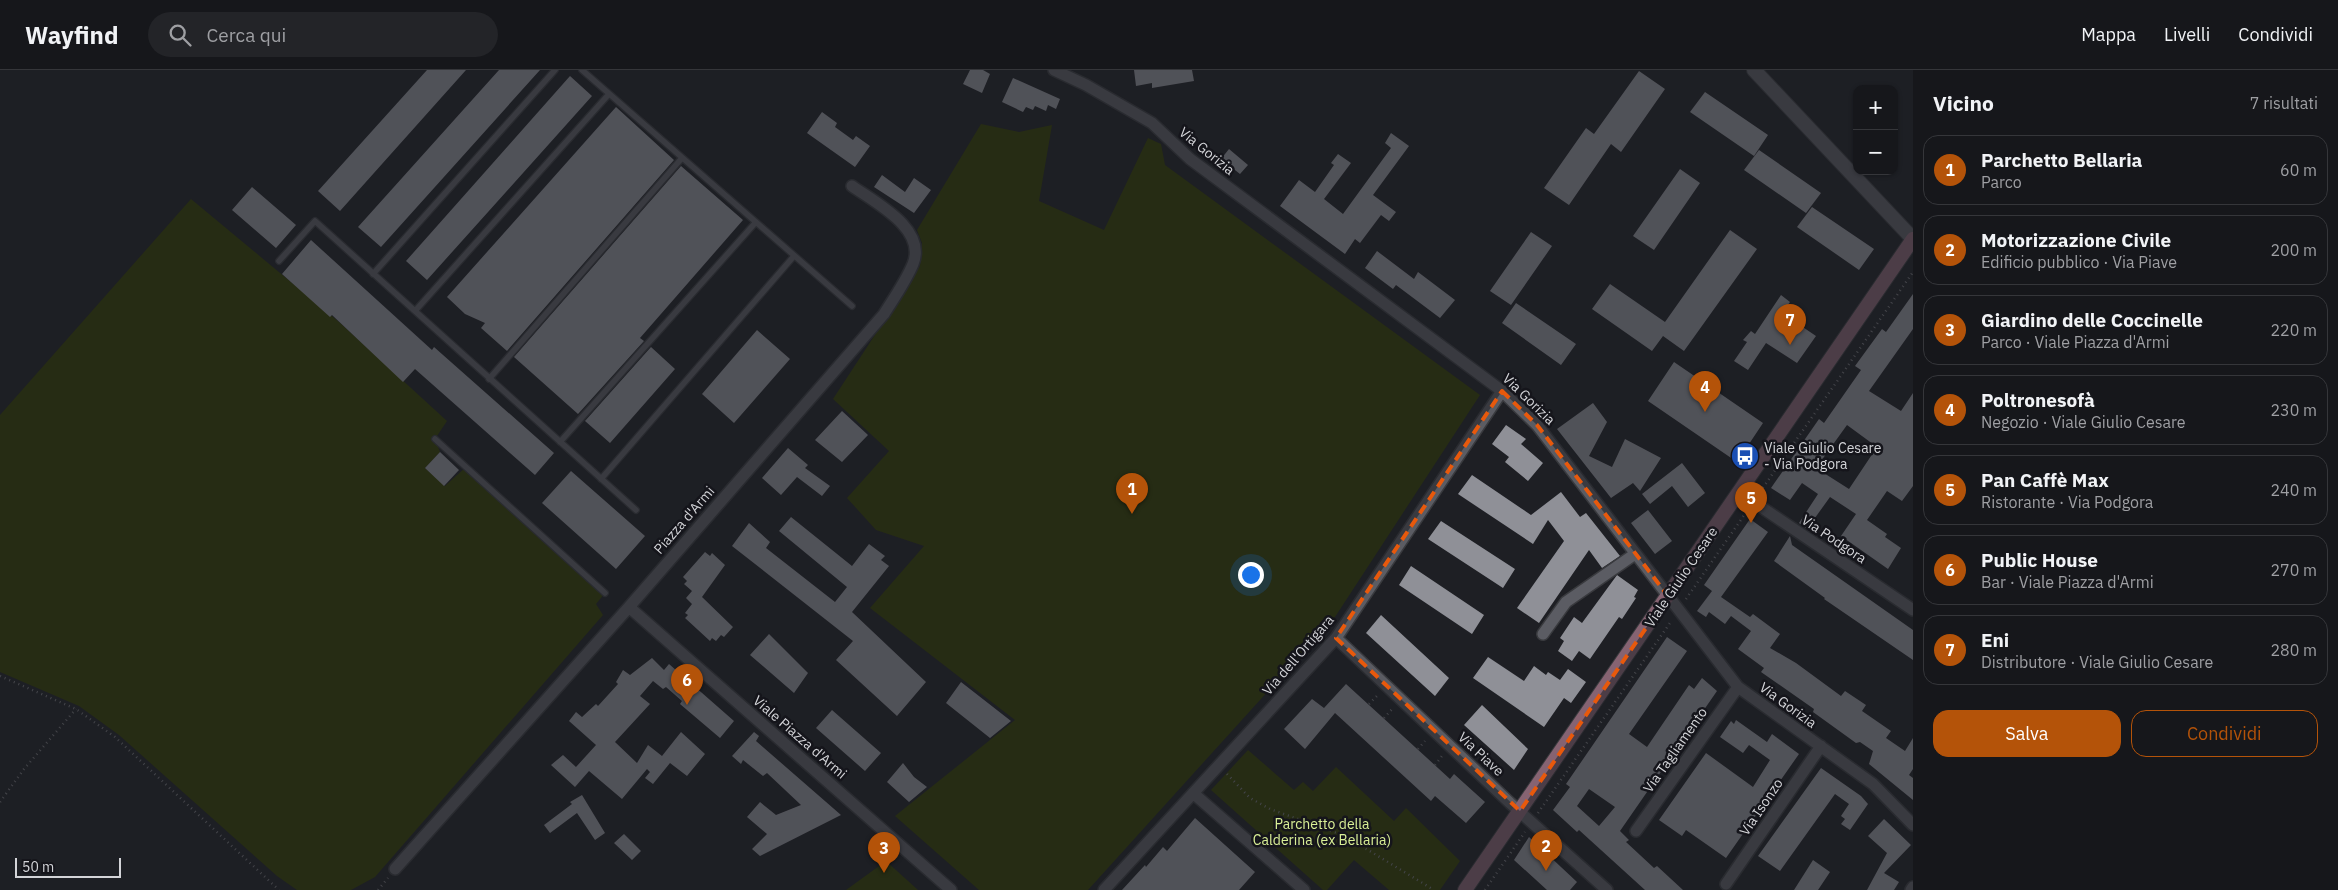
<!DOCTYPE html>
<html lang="it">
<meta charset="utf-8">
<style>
body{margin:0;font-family:"IBM Plex Sans",sans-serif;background:#232428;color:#f1f3f6}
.controls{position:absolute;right:15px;top:15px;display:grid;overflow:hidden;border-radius:10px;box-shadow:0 1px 4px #0004}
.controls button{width:45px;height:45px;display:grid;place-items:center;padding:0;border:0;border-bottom:1px solid #35363a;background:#16171b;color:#f1f3f6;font:25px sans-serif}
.scale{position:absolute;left:15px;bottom:12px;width:106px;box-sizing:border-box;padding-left:5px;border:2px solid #d3d4d8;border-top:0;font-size:14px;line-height:18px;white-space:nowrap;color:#d3d4d8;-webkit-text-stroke:4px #15151b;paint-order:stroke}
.you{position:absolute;left:1250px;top:504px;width:18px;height:18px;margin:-12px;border:4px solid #fff;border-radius:50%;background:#1a73e8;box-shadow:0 0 0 8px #1a73e833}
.badge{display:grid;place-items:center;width:32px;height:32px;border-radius:50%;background:#b45309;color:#fff;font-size:16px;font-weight:700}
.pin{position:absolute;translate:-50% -41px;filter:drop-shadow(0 1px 2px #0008)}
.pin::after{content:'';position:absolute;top:26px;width:18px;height:15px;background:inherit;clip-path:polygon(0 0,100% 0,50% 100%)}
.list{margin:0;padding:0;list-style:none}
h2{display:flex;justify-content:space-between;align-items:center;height:65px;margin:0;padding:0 20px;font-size:21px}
h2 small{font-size:16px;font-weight:400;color:#9e9fa3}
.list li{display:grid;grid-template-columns:32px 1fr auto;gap:15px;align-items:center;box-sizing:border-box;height:70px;margin:0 10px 10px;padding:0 10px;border:1px solid #35363a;border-radius:15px}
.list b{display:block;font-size:19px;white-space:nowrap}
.list p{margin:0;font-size:16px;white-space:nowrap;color:#9e9fa3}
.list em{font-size:16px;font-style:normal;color:#9e9fa3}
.actions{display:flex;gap:10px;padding:15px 20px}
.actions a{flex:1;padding:11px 0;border:1px solid #b45309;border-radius:15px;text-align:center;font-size:18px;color:#b45309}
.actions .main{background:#b45309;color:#fff}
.icon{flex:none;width:28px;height:28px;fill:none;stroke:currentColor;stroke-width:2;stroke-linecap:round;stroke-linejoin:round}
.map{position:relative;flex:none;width:1913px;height:820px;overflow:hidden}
header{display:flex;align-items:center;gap:30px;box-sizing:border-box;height:70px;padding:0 25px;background:#16171b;border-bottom:1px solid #35363a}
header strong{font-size:24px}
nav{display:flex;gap:28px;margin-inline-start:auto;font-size:18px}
.search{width:350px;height:45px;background:#232428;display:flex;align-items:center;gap:12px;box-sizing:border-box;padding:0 18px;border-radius:28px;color:#9e9fa3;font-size:19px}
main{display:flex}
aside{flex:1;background:#16171b}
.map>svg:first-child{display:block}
</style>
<header>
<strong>Wayfind</strong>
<div class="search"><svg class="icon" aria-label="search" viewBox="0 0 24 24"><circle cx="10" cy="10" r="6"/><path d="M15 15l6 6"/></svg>Cerca qui</div>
<nav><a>Mappa</a><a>Livelli</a><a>Condividi</a></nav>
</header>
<main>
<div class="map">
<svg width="1913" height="820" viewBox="0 0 1913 820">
<rect width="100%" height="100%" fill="#1e1f24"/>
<path fill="#323d00" d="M981,54L1019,62L1052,55L1039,131L1104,160L1148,68L1161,74L1165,95L1480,325L1335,547L1088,820H979L895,746L1015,650L870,538L924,476L876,460L847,428L889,381L833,329L920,196L922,173L917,160Z
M191,129L339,252L447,351L435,369L440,382L425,398L445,416L466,397L605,523L596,534L603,545L375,807L351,820H297L277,806L119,665L79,636L0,602V345Z
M1248,680L1294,720L1303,712L1313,721L1336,697L1394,751L1406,738L1460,791L1440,820H1389L1354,790L1327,820H1323L1211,720Z
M886,791L918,820H846Z"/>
<path fill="#8f9097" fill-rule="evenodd" d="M427,0H466L340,141L318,121Z
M499,0H540L381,177L358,157Z
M970,0H983L990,4L982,23L963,14Z
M1134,0H1192L1194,11L1152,18V13L1136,16Z
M1639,1L1665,19L1621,82L1611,74L1569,135L1544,118L1586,58L1594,64Z
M570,6L592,26L427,210L406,191Z
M1013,8L1060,29L1056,39L1048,35L1046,41L1035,36L1033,40L1026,37L1023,42L1002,32Z
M1705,22L1768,65L1754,86L1690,42Z
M616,37L674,90L507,281L481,258L485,253L465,244L447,227Z
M822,42L837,53L835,57L853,70L856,66L870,76L855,97L807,63Z
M1391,63L1409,76L1373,125L1396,142L1389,151L1381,145L1360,173L1355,169L1345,184L1280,136L1299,110L1315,122L1334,95L1331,93L1338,84L1351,93L1324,129L1343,144L1391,78L1385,73Z
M1229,79L1248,95L1240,104L1221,89Z
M1759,80L1821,123L1806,143L1744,100Z
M681,96L743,150L640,268L644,271L578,344L514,287Z
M1680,99L1700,113L1654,180L1633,166Z
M882,105L905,122L914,108L931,120L914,143L874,117Z
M252,117L296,155L276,178L232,140Z
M1812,137L1874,179L1859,200L1797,157Z
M1730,160L1757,179L1684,281L1663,266L1652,281L1592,239L1610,214L1665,252Z
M1531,162L1552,176L1511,235L1490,221Z
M311,170L432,280L434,277L554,383L535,405L415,299L403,312L332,245L330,247L282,204Z
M1377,181L1414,209L1418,202L1455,230L1440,248L1396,215L1393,219L1365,198Z
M1913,224V259L1869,321L1901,341L1913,323V416L1902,431L1887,421L1867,450L1887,464L1885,467L1901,478L1888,499L1841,466L1856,444L1830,427L1807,459L1799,453L1818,424L1802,413L1790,430L1771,418L1819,349L1824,353L1861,300L1855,296L1882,259L1886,262ZM1847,355L1877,377L1849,419L1816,398Z
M1781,225L1790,232L1782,243L1816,266L1797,293L1766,273L1748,300L1734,291L1747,272L1743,270L1751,261L1755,264Z
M1516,233L1576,274L1561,295L1502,253Z
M757,260L790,289L734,353L702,324Z
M651,277L675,299L610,373L585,351Z
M1674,292L1763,353L1737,392L1648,331Z
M1593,333L1607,352L1589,386L1612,397L1625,369L1661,388L1640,421L1633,413L1611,428L1557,359Z
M842,341L868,365L842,392L815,370Z
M1506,355L1526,369L1521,374L1543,393L1528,411L1505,392L1509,387L1492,374Z
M788,378L808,395L805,398L830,416L822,426L797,407L781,425L762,408Z
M440,382L459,400L444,416L425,398Z
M1682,393L1705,423L1688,437L1672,416L1650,434L1642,424Z
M571,401L645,466L616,499L542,433Z
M1472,405L1531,445L1561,422L1580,447L1586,443L1620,486L1602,498L1589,480L1539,553L1517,538L1564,471L1548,450L1533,474L1458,424Z
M1648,440L1672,471L1655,484L1631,453Z
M791,447L852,496L869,474L885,486L881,490L889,496L852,542L926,612L897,646L836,590L853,571L732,476L749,453L770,472L766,478L835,532L847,517L779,461Z
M1750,449L1768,462L1721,527L1750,547L1753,544L1780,564L1770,578L1796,593L1841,626L1845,621L1866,635L1862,641L1891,661L1886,668L1905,681L1913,668V699L1909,705L1913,708V730L1869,694L1873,681L1860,672L1856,673L1813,642L1814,639L1761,602L1764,598L1738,579L1751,561L1731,546L1725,554L1709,542L1706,547L1697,541L1712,521L1704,515Z
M1441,451L1515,499L1503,518L1428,469Z
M1790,466L1792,475L1913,560V590L1824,529L1825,528L1774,491Z
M705,482L710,486L712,483L725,495L702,527L733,557L724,567L721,565L716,571L712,568L710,571L685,548L688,545L685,543L692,534L686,528L692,521L684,514L687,511L683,507Z
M1411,496L1484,545L1472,564L1399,515Z
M1617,505L1638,520L1634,527L1636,528L1622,549L1619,547L1590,589L1579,581L1572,591L1558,581L1564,571L1560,568L1574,547L1582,553Z
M1381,545L1449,608L1435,626L1366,563Z
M769,564L808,603L794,623L750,585Z
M1667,567L1687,581L1629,664L1647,677L1689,615L1694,619L1702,608L1717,621L1620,761L1629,770L1626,772L1654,798L1657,796L1683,820H1645L1579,760L1577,762L1553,740L1570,717L1566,714ZM1589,719L1615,737L1599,756L1577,736Z
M1488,587L1524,611L1534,596L1546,605L1548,602L1560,610L1568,599L1586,612L1571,633L1564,628L1544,657L1473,608Z
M652,588L664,600L669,594L734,651L720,668L680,634L682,631L666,617L663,619L653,611L640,626L650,634L615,672L637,693L648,675L662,686L681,662L705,684L687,706L670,693L653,714L645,708L650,702L647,699L622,729L589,701L575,717L551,695L563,685L576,697L596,675L569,651L576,642L582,647L596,634L598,636L618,614L616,612L623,600L630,605Z
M961,612L1011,651L990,668L946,633Z
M1346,614L1450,709L1454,704L1485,732L1466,753L1435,726L1431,731L1335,643L1305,679L1284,659L1312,629L1324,638Z
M1482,635L1528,679L1514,700L1464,655Z
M832,640L881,683L865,701L816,658Z
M1736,650L1767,672L1772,664L1799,684L1726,788L1686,760L1682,766L1659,750L1706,683L1753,717L1770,690L1749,675L1743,683L1720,667L1731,651L1734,654Z
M754,662L759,666L756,671L841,745L760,786L752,779L767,764L747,747L760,732L776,745L801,735L767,703L763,706L743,690L741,694L732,686Z
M903,693L914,707L927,717L909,732L887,712Z
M1821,698L1861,726L1868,734L1850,760L1841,754L1845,749L1841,746L1849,734L1835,724L1780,801L1758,786Z
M582,725L605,763L595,770L577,743L550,763L544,755L572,734L570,732Z
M1195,748L1255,802L1239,820H1122L1145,795L1146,797L1163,777L1167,781Z
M1884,749L1911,775L1884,803L1899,812L1894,820H1867L1887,783L1868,766Z
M624,764L641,781L632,790L614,773Z
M1529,767L1577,812L1570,820H1547L1514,790Z
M1813,790L1830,802L1818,820H1794Z"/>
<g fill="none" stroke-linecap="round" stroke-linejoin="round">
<defs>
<path id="service" d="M582,0L852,236
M279,191L315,151L636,440
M373,204L555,0
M415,241L609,24
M489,309L682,88
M435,369L605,523
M560,372L756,152
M601,409L794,186"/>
<path id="minor" d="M1054,0L1086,15L1152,53L1190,89L1502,321L1537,355L1738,617L1873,714L1913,755
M1739,422L1913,540
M629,537L951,820
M1543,564L1566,532L1635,484
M1336,568L1510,733L1607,820
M1193,723L1304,820
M1636,761L1738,617
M395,799L629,537L884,244C894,228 906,211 913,194C927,159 876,133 852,116
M1726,814L1821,676
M1104,820L1336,568L1502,321
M1911,820L1913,817"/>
<path id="tertiary" d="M1754,0L1913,169"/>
<path id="secondary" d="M1465,820L1913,169"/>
</defs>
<use href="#service" stroke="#393a3e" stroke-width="8"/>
<use href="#minor" stroke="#393a3e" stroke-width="14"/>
<use href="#tertiary" stroke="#393a3e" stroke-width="16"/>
<use href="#secondary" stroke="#393a3e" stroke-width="16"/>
<path stroke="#727377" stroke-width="2.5" stroke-dasharray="1 4" stroke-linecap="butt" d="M1760,422L1913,202
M1686,529L1747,441
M0,606L76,639L115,667L279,820
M1369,634L1379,624
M1384,648L1393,638
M1418,679L1425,671
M1435,695L1442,686
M1227,704L1250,728L1270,739L1345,766L1434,820
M0,732L24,699L76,639
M1538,743L1672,550
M378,820L388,808
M1485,820L1525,762"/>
<use href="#service" stroke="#5b5c63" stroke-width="5.5"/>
<use href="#minor" stroke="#5b5c63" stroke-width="11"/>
<use href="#tertiary" stroke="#5b5c63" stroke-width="14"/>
<use href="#secondary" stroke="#866372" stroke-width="14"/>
</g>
<path d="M0 0H1913V820H0ZM1502,321L1537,355L1668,526L1520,741L1336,568Z" fill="#1e1f24" fill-opacity=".55" fill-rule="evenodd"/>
<path fill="none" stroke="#e8590c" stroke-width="4" stroke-dasharray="10 6" stroke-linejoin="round" d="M1502,321L1537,355L1668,526L1520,741L1336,568Z"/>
<defs>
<symbol id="bus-disc" viewBox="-11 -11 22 22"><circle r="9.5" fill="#1a4fb4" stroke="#15151b"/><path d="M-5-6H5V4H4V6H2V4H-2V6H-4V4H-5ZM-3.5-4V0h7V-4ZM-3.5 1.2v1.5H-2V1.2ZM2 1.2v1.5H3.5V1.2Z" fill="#fff"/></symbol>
</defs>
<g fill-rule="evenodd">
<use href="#bus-disc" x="1729" y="370" width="32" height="32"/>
</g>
<g text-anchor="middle" stroke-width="5" stroke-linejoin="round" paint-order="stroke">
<g font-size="14" fill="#d3d4d8" stroke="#15151b">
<text transform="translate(1207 81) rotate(39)" y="5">Via Gorizia</text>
<text transform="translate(1529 329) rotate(44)" y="5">Via Gorizia</text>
<text transform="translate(684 450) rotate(-49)" y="5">Piazza d'Armi</text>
<text transform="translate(1834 469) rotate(34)" y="5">Via Podgora</text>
<text transform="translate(1681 507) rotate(-56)" y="5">Viale Giulio Cesare</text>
<text transform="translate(1298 585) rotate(-49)" y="5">Via dell'Ortigara</text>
<text transform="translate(1788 635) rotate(36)" y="5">Via Gorizia</text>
<text transform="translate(800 667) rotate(41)" y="5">Viale Piazza d'Armi</text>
<text transform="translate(1675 680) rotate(-55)" y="5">Via Tagliamento</text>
<text transform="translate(1481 684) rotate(43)" y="5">Via Piave</text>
<text transform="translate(1761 737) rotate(-56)" y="5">Via Isonzo</text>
</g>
<g font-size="14" fill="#d3d4d8" stroke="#15151b" text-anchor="start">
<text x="1764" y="383">Viale Giulio Cesare<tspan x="1764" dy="16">- Via Podgora</tspan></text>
</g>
<g font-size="14" fill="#d9ef96" stroke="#15151b">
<text x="1322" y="759">Parchetto della<tspan x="1322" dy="16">Calderina (ex Bellaria)</tspan></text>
</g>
</g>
</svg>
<div class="controls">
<button>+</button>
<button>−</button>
</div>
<div class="scale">50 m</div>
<div class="you"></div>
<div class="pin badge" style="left:1132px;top:444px">1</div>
<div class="pin badge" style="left:1546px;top:801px">2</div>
<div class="pin badge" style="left:884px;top:803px">3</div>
<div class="pin badge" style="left:1705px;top:342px">4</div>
<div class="pin badge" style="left:1751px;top:453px">5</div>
<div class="pin badge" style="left:687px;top:635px">6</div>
<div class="pin badge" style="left:1790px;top:275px">7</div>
</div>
<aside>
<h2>Vicino<small>7 risultati</small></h2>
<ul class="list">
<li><span class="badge">1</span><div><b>Parchetto Bellaria</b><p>Parco</p></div><em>60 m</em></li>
<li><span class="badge">2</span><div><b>Motorizzazione Civile</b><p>Edificio pubblico · Via Piave</p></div><em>200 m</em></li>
<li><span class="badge">3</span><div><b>Giardino delle Coccinelle</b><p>Parco · Viale Piazza d'Armi</p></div><em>220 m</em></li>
<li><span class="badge">4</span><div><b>Poltronesofà</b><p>Negozio · Viale Giulio Cesare</p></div><em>230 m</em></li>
<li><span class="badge">5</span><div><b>Pan Caffè Max</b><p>Ristorante · Via Podgora</p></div><em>240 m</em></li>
<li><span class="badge">6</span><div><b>Public House</b><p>Bar · Viale Piazza d'Armi</p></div><em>270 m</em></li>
<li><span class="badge">7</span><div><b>Eni</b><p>Distributore · Viale Giulio Cesare</p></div><em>280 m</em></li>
</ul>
<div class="actions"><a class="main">Salva</a><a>Condividi</a></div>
</aside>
</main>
